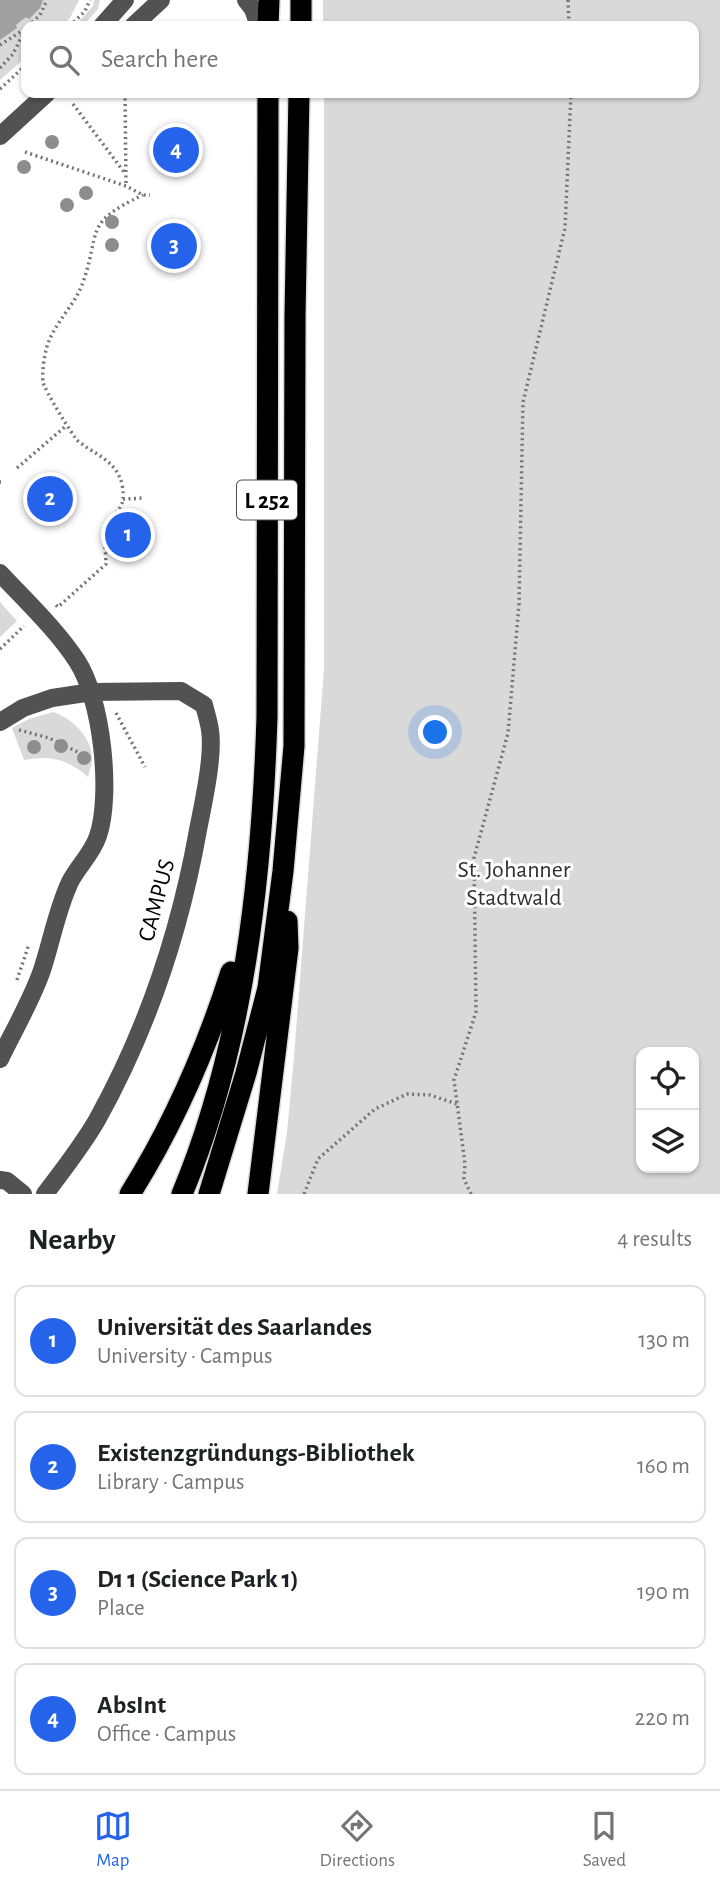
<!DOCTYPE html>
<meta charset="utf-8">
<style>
body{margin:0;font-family:"Alegreya Sans",sans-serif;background:#f2f2f2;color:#202124}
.controls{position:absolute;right:21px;bottom:21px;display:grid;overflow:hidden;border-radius:14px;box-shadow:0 2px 5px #0004}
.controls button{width:63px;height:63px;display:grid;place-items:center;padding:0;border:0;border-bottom:2px solid #e0e0e0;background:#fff;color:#202124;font:35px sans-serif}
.you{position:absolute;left:436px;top:733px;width:24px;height:24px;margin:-18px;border:5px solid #fff;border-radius:50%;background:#1a73e8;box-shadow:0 0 0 10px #1a73e833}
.badge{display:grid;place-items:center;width:46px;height:46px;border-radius:50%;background:#2563eb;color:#fff;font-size:23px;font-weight:700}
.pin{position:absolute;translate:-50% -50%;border:4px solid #fff;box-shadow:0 2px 7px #0006}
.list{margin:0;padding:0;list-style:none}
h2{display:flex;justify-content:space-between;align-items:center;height:91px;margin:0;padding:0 28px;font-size:30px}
h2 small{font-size:23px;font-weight:400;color:#757577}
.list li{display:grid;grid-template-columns:46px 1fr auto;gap:21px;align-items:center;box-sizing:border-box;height:112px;margin:0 14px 14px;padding:0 14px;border:2px solid #e0e0e0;border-radius:14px}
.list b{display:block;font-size:26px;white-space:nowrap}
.list p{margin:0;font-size:23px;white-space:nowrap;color:#757577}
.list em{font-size:23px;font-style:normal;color:#757577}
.icon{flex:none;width:38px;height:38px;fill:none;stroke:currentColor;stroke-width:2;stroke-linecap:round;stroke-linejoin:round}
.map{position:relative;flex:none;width:720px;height:1194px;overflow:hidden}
.search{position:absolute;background:#fff;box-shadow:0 2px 5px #0004;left:21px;right:21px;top:21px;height:77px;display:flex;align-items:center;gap:18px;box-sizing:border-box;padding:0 24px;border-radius:14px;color:#757577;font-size:26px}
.sheet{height:595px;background:#fff}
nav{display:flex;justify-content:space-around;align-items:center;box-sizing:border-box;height:98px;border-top:2px solid #e0e0e0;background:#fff;font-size:19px;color:#757577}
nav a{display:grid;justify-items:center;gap:4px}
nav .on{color:#2563eb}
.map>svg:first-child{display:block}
</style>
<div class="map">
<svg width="720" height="1194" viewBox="0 0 720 1194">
<rect width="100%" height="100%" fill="#fff"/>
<path fill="#d9d9d9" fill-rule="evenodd" d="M0,0H79L70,18L61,26H26V57L0,80Z
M94,0H100L98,9L83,26H75L93,6Z
M323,0H720V1194H277L287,1132L294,1057L324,669V93H694V26H323ZM694,1052V1168H641V1052Z
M0,602L17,621L0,637Z
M53,712C72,718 93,738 92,760C92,765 89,772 88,777C68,759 50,755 24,760L12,728L29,719Z"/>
<path fill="#a0a0a0" d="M0,0H43L40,8L29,19L26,17L16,25L17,28L0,40Z"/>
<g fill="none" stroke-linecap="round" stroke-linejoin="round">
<defs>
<path id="highway" d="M268,26L269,0
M301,26V0
M130,1194C174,1124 206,1050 231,972
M182,1194C244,1046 262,876 267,717L268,93
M209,1194L246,1073L268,988L283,871L294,746L295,316L299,93
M258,1194L288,948L287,921"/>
</defs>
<use href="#highway" stroke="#dbdbdb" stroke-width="24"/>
<path stroke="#747474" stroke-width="3.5" stroke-dasharray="2 3.5" stroke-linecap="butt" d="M568,0L569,26
M28,26L40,15L47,0
M70,26L85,11L90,0
M0,45L25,29
M0,68L13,54L26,28
M0,89L26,65
M125,93L126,185
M73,104L124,172
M25,152L126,186L143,195H150
M17,468L67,425
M0,482H1
M123,499L144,498
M56,605L58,607L106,564C106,554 103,536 107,527C115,508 127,511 122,484C116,460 95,455 78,441C72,435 44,389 43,382C42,373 44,358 46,350C52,325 73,308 82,285C102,231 81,224 143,195
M0,649L24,626
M116,713L145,767
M19,730L49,738L84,755
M17,980L29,944
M304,1194L318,1159L375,1109L407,1094L430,1095L457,1104
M471,1194L464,1179L465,1164L454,1080L476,1012L474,858L508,733L519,604L523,402L565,228L571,93"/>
<path stroke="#525252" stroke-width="18" d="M246,0L253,9L259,26
M102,26L125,0
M133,26L161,0
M0,136L47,93
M0,573C26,601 56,629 77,661C102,699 112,794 98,836C92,854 78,866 70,882C57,909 51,944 41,973C30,1003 14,1030 0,1059
M0,722L23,708L52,698L92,692L181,691L204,705C206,713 209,722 210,730C214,756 203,804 198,830C180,931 147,1030 97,1120C82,1146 63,1170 45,1194
M0,1180L7,1181L23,1194"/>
<use href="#highway" stroke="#000" stroke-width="21"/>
</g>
<g fill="#8d8d8d">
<circle cx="52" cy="142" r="7"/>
<circle cx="24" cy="167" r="7"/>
<circle cx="86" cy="193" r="7"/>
<circle cx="67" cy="205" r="7"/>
<circle cx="112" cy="222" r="7"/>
<circle cx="112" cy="245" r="7"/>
<circle cx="61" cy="746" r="7"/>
<circle cx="34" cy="747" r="7"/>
<circle cx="84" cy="758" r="7"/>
</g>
<g text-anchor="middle" stroke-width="6" stroke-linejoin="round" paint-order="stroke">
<rect fill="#fff" stroke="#4c4c4c" stroke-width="2" x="237" y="480.5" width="60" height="39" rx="5"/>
<g font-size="23" font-weight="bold" fill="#000">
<text x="267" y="508">L 252</text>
</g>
<g font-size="24" fill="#303030" stroke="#fff">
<text x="514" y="877">St. Johanner<tspan x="514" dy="28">Stadtwald</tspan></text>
</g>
<g font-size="24" fill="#000" stroke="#fff">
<text transform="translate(156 900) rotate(-75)" y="8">CAMPUS</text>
</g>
</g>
</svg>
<div class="controls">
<button><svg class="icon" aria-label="locate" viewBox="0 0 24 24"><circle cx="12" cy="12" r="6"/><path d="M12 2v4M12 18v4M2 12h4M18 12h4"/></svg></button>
<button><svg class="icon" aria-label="layers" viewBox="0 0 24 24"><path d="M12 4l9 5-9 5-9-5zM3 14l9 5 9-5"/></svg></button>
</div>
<div class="you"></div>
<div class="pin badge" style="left:128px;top:535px">1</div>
<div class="pin badge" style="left:50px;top:499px">2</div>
<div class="pin badge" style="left:174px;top:246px">3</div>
<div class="pin badge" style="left:176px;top:150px">4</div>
<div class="search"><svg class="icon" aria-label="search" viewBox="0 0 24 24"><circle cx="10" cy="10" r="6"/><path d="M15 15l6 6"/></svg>Search here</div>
</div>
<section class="sheet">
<h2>Nearby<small>4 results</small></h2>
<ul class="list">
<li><span class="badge">1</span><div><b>Universität des Saarlandes</b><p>University · Campus</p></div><em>130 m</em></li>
<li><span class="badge">2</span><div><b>Existenzgründungs-Bibliothek</b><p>Library · Campus</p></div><em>160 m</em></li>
<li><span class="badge">3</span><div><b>D1 1 (Science Park 1)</b><p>Place</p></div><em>190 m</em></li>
<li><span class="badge">4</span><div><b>AbsInt</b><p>Office · Campus</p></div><em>220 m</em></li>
</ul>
</section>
<nav>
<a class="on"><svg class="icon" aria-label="map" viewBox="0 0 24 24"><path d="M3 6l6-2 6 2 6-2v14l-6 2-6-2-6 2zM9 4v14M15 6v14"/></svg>Map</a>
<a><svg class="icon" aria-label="directions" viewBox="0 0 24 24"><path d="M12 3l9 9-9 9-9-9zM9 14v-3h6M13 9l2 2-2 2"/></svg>Directions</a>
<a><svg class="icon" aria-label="saved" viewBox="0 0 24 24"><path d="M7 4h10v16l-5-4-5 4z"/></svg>Saved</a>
</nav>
